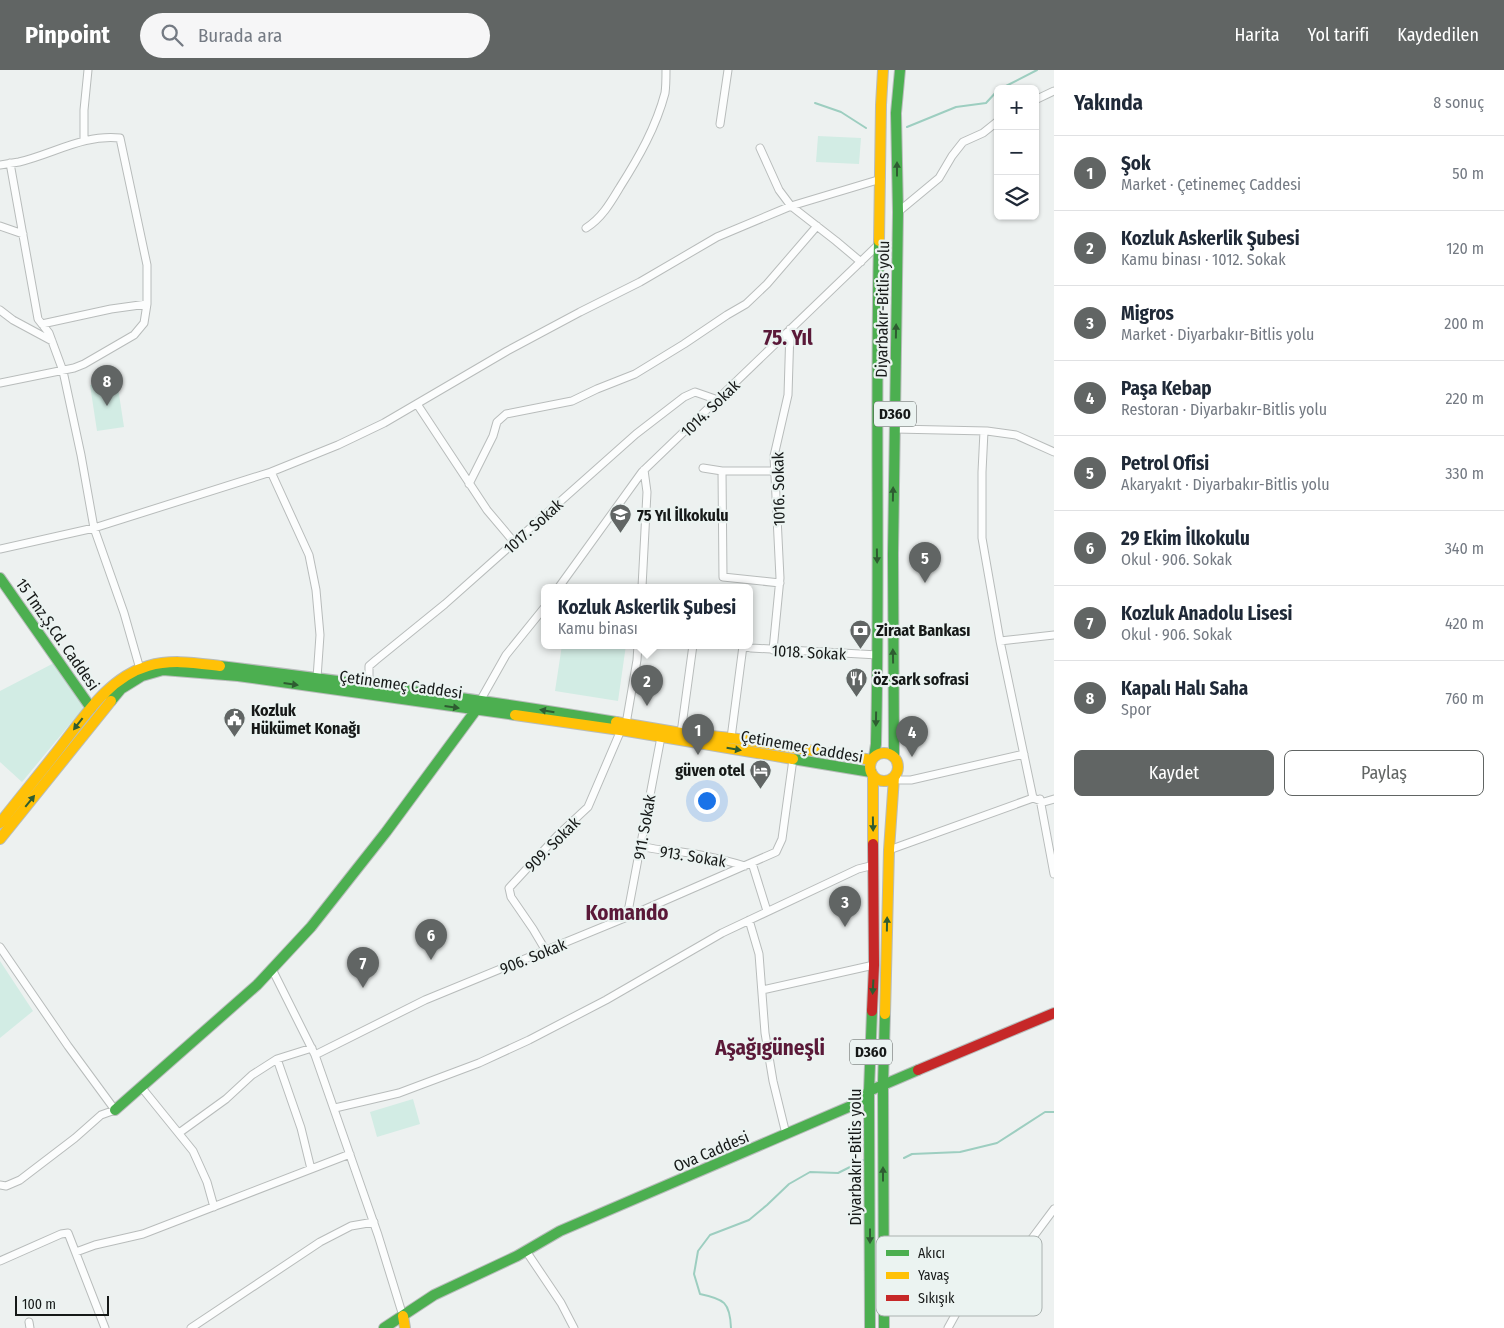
<!DOCTYPE html>
<html lang="tr">
<meta charset="utf-8">
<style>
body{margin:0;font-family:"Fira Sans Condensed",sans-serif;background:#f6f6f7;color:#1f2937}
.controls{position:absolute;right:15px;top:15px;display:grid;overflow:hidden;border-radius:8px;box-shadow:0 1px 4px #0004}
.controls button{width:45px;height:45px;display:grid;place-items:center;padding:0;border:0;border-bottom:1px solid #e0e1e3;background:#fff;color:#1f2937;font:25px sans-serif}
.scale{position:absolute;left:15px;bottom:12px;width:94px;box-sizing:border-box;padding-left:5px;border:2px solid #161918;border-top:0;font-size:14px;line-height:18px;white-space:nowrap;color:#161918;-webkit-text-stroke:4px #ebf3f1;paint-order:stroke}
.you{position:absolute;left:706px;top:730px;width:18px;height:18px;margin:-12px;border:4px solid #fff;border-radius:50%;background:#1a73e8;box-shadow:0 0 0 8px #1a73e833}
.badge{display:grid;place-items:center;width:32px;height:32px;border-radius:50%;background:#616564;color:#fff;font-size:16px;font-weight:700}
.pin{position:absolute;translate:-50% -41px;filter:drop-shadow(0 1px 2px #0008)}
.pin::after{content:'';position:absolute;top:26px;width:18px;height:15px;background:inherit;clip-path:polygon(0 0,100% 0,50% 100%)}
.popup{position:absolute;left:541px;top:514px;width:212px;height:65px;box-sizing:border-box;display:grid;place-content:center;border-radius:8px;background:#fff;filter:drop-shadow(0 1px 4px #0005);font-size:16px;white-space:nowrap;color:#747a83}
.popup b{font-size:19px;color:#1f2937}
.popup::after{content:'';position:absolute;left:50%;top:100%;margin-left:-10px;border:10px solid transparent;border-top-color:#fff}
.list{margin:0;padding:0;list-style:none}
h2{display:flex;justify-content:space-between;align-items:center;height:65px;margin:0;padding:0 20px;font-size:21px}
h2 small{font-size:16px;font-weight:400;color:#747a83}
.list li{display:grid;grid-template-columns:32px 1fr auto;gap:15px;align-items:center;box-sizing:border-box;height:75px;padding:0 20px;border-top:1px solid #e0e1e3}
.list b{display:block;font-size:19px;white-space:nowrap}
.list p{margin:0;font-size:16px;white-space:nowrap;color:#747a83}
.list em{font-size:16px;font-style:normal;color:#747a83}
.actions{display:flex;gap:10px;padding:15px 20px}
.actions a{flex:1;padding:11px 0;border:1px solid #616564;border-radius:8px;text-align:center;font-size:18px;color:#616564}
.actions .main{background:#616564;color:#fff}
.icon{flex:none;width:28px;height:28px;fill:none;stroke:currentColor;stroke-width:2;stroke-linecap:round;stroke-linejoin:round}
.map{position:relative;flex:none;width:1054px;height:1258px;overflow:hidden}
header{display:flex;align-items:center;gap:30px;box-sizing:border-box;height:70px;padding:0 25px;background:#616564;color:#fff}
header strong{font-size:24px}
nav{display:flex;gap:28px;margin-inline-start:auto;font-size:18px}
.search{width:350px;height:45px;background:#f6f6f7;display:flex;align-items:center;gap:12px;box-sizing:border-box;padding:0 18px;border-radius:28px;color:#747a83;font-size:19px}
main{display:flex}
aside{flex:1;background:#fff}
.map>svg:first-child{display:block}
</style>
<header>
<strong>Pinpoint</strong>
<div class="search"><svg class="icon" aria-label="search" viewBox="0 0 24 24"><circle cx="10" cy="10" r="6"/><path d="M15 15l6 6"/></svg>Burada ara</div>
<nav><a>Harita</a><a>Yol tarifi</a><a>Kaydedilen</a></nav>
</header>
<main>
<div class="map">
<svg width="1054" height="1258" viewBox="0 0 1054 1258">
<rect width="100%" height="100%" fill="#edf1f0"/>
<path fill="#d2ece4" d="M818,66L861,68L859,94L816,92Z
M117,311L124,357L97,361L90,315Z
M562,575H626L618,631L555,621Z
M54,593L85,636L22,712L0,692V621Z
M0,891L33,941L0,968Z
M413,1029L420,1054L377,1067L370,1042Z"/>
<g fill="none" stroke-linecap="round" stroke-linejoin="round">
<path stroke="#9dcec0" stroke-width="2" d="M1000,19L1037,0
M815,33L841,42L866,58
M907,57L956,37L986,33L998,20
M904,1088L912,1084L960,1082L997,1073L1045,1042H1054
M731,1258C730,1232 724,1229 700,1224L694,1204L698,1181L710,1165L749,1150L767,1135L789,1114L810,1102L838,1103L864,1090"/>
<defs>
<path id="street" d="M1035,30L1054,21
M720,54L728,0
M84,70V40L88,0
M760,78L779,120L791,136L836,171L861,192
M10,93L38,249L49,263L63,301L81,385L94,458L124,543L140,599
M0,95C6,94 13,93 19,92C53,84 84,64 120,68L147,195V234
M898,142L939,108L952,86L963,72L983,63L998,51
M0,156L23,164
M586,158C602,148 611,132 620,117C639,87 656,57 665,23C666,16 666,7 666,0
M0,240L13,250L52,271
M0,313L74,298L84,294L134,265L144,253L147,234L111,239L42,254
M417,334L487,440L514,472
M895,359L987,361L1016,365L1054,382
M984,361L982,402V468L1000,571L1033,728
M703,398L722,401H775
M722,401L723,507L780,513
M271,402L309,485L316,520L320,565L317,608
M469,414L493,366L497,352L506,344L572,331L597,319L635,304L684,274L727,245L746,234L767,214L817,156
M0,479L94,458L271,402L338,375L384,353L507,281L580,242L640,212L717,167L791,136L881,109
M559,517L642,402L878,175
M642,517L647,422L644,400
M1000,571L1054,565
M740,575L751,578L878,585
M773,580L780,508L774,386L788,325L790,259
M369,615V596L376,590L445,534L636,364L684,327L695,322L718,330
M480,631L506,585L544,538
M626,654L637,590L638,575
M681,663L693,575
M731,668L743,576
M894,707L900,710H911L1024,684
M1040,729L1054,804
M641,776C652,779 660,780 672,781C696,783 721,789 745,796
M889,780L1033,728L1044,732L1054,729
M752,793L767,841
M627,847L661,667
M749,850L759,884L765,963L773,1011L786,1064
M0,877L68,976L115,1040L101,1045L75,1068L20,1110L6,1116L0,1115
M546,881L533,859L511,827L509,818L557,766L588,737L621,660
M272,899L315,985L378,1165L403,1246
M762,920L874,895
M315,985L425,930L627,847L776,782L782,769L793,689
M277,989L301,1058L311,1099
M142,1018L193,1081L207,1112L214,1137
M335,1038L399,1023L479,993L529,970L606,930L722,863L858,799L874,795
M179,1063L226,1029L252,1005L277,989L312,978
M526,1181L561,1233L574,1258
M76,1182L95,1175L143,1164L350,1084
M0,1191L61,1164L68,1163L105,1258
M29,1252L30,1258
M191,1258L320,1172L351,1156L374,1152
M948,1258L959,1238L1010,1198L1054,1139"/>
<path id="fast" d="M0,508L91,638
M220,596C352,612 484,630 616,652
M111,631L121,619L142,606L163,600L238,606L515,645
M874,687L876,674C880,506 875,339 879,171
M894,687L893,484L898,142L896,43L900,0
M793,689L871,702
M115,1040L257,915L311,857L386,762L476,640
M384,1258L434,1225L517,1186L560,1161L858,1033L869,1021L918,1000
M870,1258L869,1021L872,941
M884,1258L883,1014L885,944"/>
<path id="slow" d="M879,171L881,35L883,0
M515,645L627,661L793,689
M616,652L681,663L731,668L872,690
M870 697a14 14 0 1 1 28 0a14 14 0 1 1-28 0Z
M873,705V774
M0,753C18,730 37,707 55,684C81,652 106,608 148,596C172,589 195,593 220,596
M0,769L111,631
M885,944L889,780L894,707
M403,1246L405,1258"/>
<path id="jam" d="M872,941L874,895L873,774
M918,1000L1054,943"/>
</defs>
<use href="#street" stroke="#b8bcbb" stroke-width="9"/>
<use href="#fast" stroke="#b8bcbb" stroke-width="12"/>
<use href="#slow" stroke="#b8bcbb" stroke-width="12"/>
<use href="#jam" stroke="#b8bcbb" stroke-width="12"/>
<use href="#street" stroke="#fcfdfd" stroke-width="7"/>
<use href="#fast" stroke="#4caf50" stroke-width="10"/>
<use href="#slow" stroke="#ffc107" stroke-width="10"/>
<use href="#jam" stroke="#c62828" stroke-width="10"/>
</g>
<defs><path id="oneway-solid" d="M-6-.8H1V-3.2L6.5 0L1 3.2V.8H-6Z" transform="scale(1.25)"/></defs>
<g fill="#2e5c31">
<use href="#oneway-solid" transform="translate(897 99) rotate(-90)"/>
<use href="#oneway-solid" transform="translate(896 261) rotate(-89)"/>
<use href="#oneway-solid" transform="translate(893 424) rotate(-89)"/>
<use href="#oneway-solid" transform="translate(877 486) rotate(89)"/>
<use href="#oneway-solid" transform="translate(893 586) rotate(-91)"/>
<use href="#oneway-solid" transform="translate(291 614) rotate(8)"/>
<use href="#oneway-solid" transform="translate(452 637) rotate(8)"/>
<use href="#oneway-solid" transform="translate(547 641) rotate(-170)"/>
<use href="#oneway-solid" transform="translate(876 649) rotate(91)"/>
<use href="#oneway-solid" transform="translate(78 654) rotate(128)"/>
<use href="#oneway-solid" transform="translate(734 679) rotate(10)"/>
<use href="#oneway-solid" transform="translate(30 731) rotate(-51)"/>
<use href="#oneway-solid" transform="translate(873 754) rotate(89)"/>
<use href="#oneway-solid" transform="translate(887 854) rotate(-89)"/>
<use href="#oneway-solid" transform="translate(873 917) rotate(93)"/>
<use href="#oneway-solid" transform="translate(883 1104) rotate(-90)"/>
<use href="#oneway-solid" transform="translate(870 1166) rotate(90)"/>
</g>
<defs>
<symbol id="school-pin" viewBox="-11 -11 22 30"><path d="M0 17L-7.5 6A9.5 9.5 0 1 1 7.5 6Z" fill="#616564" stroke="#ebf3f1"/><path d="M0-5L7-2L0 1L-7-2ZM-4 1L0 2.5L4 1V4Q0 6-4 4Z" fill="#fff"/></symbol>
<symbol id="bank-pin" viewBox="-11 -11 22 30"><path d="M0 17L-7.5 6A9.5 9.5 0 1 1 7.5 6Z" fill="#616564" stroke="#ebf3f1"/><path d="M-6-4H6V4H-6ZM0-2.3a2.3 2.3 0 1 0 0 4.6a2.3 2.3 0 1 0 0-4.6Z" fill="#fff"/></symbol>
<symbol id="restaurant-pin" viewBox="-11 -11 22 30"><path d="M0 17L-7.5 6A9.5 9.5 0 1 1 7.5 6Z" fill="#616564" stroke="#ebf3f1"/><path d="M-5-6h1v4h1v-4h1v4h1v-4h1v5L-1.5 .5V6h-2V.5L-5-1ZM5-6V6H3V1.5H1.5Q1.5-4 5-6Z" fill="#fff"/></symbol>
<symbol id="civic-pin" viewBox="-11 -11 22 30"><path d="M0 17L-7.5 6A9.5 9.5 0 1 1 7.5 6Z" fill="#616564" stroke="#ebf3f1"/><path d="M-.6-6.5H3V-4.5H.6V-3L4-1V1h2V6H-6V1h2V-1L-.6-3ZM-1.2 2.5V6h2.4V2.5Z" fill="#fff"/></symbol>
<symbol id="hotel-pin" viewBox="-11 -11 22 30"><path d="M0 17L-7.5 6A9.5 9.5 0 1 1 7.5 6Z" fill="#616564" stroke="#ebf3f1"/><path d="M-6-4.5h1.5V1H6V5H4.5V3h-9V5H-6ZM-4 0a1.8 1.8 0 1 1 3.6 0ZM.5 0V-2.5h3Q6-2.5 6 0Z" fill="#fff"/></symbol>
</defs>
<g fill-rule="evenodd">
<use href="#school-pin" x="608" y="432" width="25" height="34"/>
<use href="#bank-pin" x="848" y="548" width="25" height="34"/>
<use href="#restaurant-pin" x="844" y="596" width="25" height="34"/>
<use href="#civic-pin" x="222" y="636" width="25" height="34"/>
<use href="#hotel-pin" x="748" y="688" width="25" height="34"/>
</g>
<g text-anchor="middle" stroke-width="4.5" stroke-linejoin="round" paint-order="stroke">
<g fill="#ebf3f1" stroke="#565a59" stroke-width="1">
<rect x="874" y="331.5" width="42" height="25" rx="4"/>
<rect x="850" y="969.5" width="42" height="25" rx="4"/>
</g>
<g font-size="15" font-weight="bold" fill="#161918">
<text x="895" y="349">D360</text>
<text x="871" y="987">D360</text>
</g>
<g font-size="16" fill="#161918" stroke="#ebf3f1">
<text transform="translate(882 239) rotate(-89)" y="6">Diyarbakır-Bitlis yolu</text>
<text transform="translate(710 338) rotate(-44)" y="6">1014. Sokak</text>
<text transform="translate(778 419) rotate(-91)" y="6">1016. Sokak</text>
<text transform="translate(533 456) rotate(-42)" y="6">1017. Sokak</text>
<text transform="translate(58 564) rotate(55)" y="6">15 Tmz.Ş.Cd. Caddesi</text>
<text transform="translate(809 582) rotate(3)" y="6">1018. Sokak</text>
<text transform="translate(401 614) rotate(8)" y="6">Çetinemeç Caddesi</text>
<text transform="translate(802 676) rotate(10)" y="6">Çetinemeç Caddesi</text>
<text transform="translate(644 757) rotate(-80)" y="6">911. Sokak</text>
<text transform="translate(552 774) rotate(-45)" y="6">909. Sokak</text>
<text transform="translate(693 786) rotate(9)" y="6">913. Sokak</text>
<text transform="translate(533 886) rotate(-22)" y="6">906. Sokak</text>
<text transform="translate(711 1081) rotate(-23)" y="6">Ova Caddesi</text>
<text transform="translate(855 1087) rotate(-90)" y="6">Diyarbakır-Bitlis yolu</text>
</g>
<g font-size="16" font-weight="bold" fill="#161918" stroke="#ebf3f1" text-anchor="start">
<text x="637" y="451">75 Yıl İlkokulu</text>
<text x="876" y="566">Ziraat Bankası</text>
<text x="873" y="615">öz sark sofrasi</text>
<text x="251" y="646">Kozluk<tspan x="251" dy="18">Hükümet Konağı</tspan></text>
<text x="745" y="706" text-anchor="end">güven otel</text>
</g>
<g font-size="21" font-weight="bold" fill="#5a1938" stroke="#ebf3f1">
<text x="788" y="275">75. Yıl</text>
<text x="627" y="850">Komando</text>
<text x="770" y="985">Aşağıgüneşli</text>
</g>
</g>
<rect x="876" y="1166" width="166" height="80" rx="8" fill="#ebf3f1" stroke="#abb2b0" stroke-width="1"/>
<rect x="886" y="1180" width="23" height="6" fill="#4caf50"/>
<rect x="886" y="1202" width="23" height="7" fill="#ffc107"/>
<rect x="886" y="1225" width="23" height="6" fill="#c62828"/>
<g font-size="14" fill="#161918">
<text x="918" y="1188">Akıcı</text>
<text x="918" y="1210">Yavaş</text>
<text x="918" y="1233">Sıkışık</text>
</g>
</svg>
<div class="controls">
<button>+</button>
<button>−</button>
<button><svg class="icon" aria-label="layers" viewBox="0 0 24 24"><path d="M12 4l9 5-9 5-9-5zM3 14l9 5 9-5"/></svg></button>
</div>
<div class="scale">100 m</div>
<div class="you"></div>
<div class="pin badge" style="left:698px;top:685px">1</div>
<div class="pin badge" style="left:647px;top:636px">2</div>
<div class="popup"><b>Kozluk Askerlik Şubesi</b>Kamu binası</div>
<div class="pin badge" style="left:845px;top:857px">3</div>
<div class="pin badge" style="left:912px;top:687px">4</div>
<div class="pin badge" style="left:925px;top:513px">5</div>
<div class="pin badge" style="left:431px;top:890px">6</div>
<div class="pin badge" style="left:363px;top:918px">7</div>
<div class="pin badge" style="left:107px;top:336px">8</div>
</div>
<aside>
<h2>Yakında<small>8 sonuç</small></h2>
<ul class="list">
<li><span class="badge">1</span><div><b>Şok</b><p>Market · Çetinemeç Caddesi</p></div><em>50 m</em></li>
<li><span class="badge">2</span><div><b>Kozluk Askerlik Şubesi</b><p>Kamu binası · 1012. Sokak</p></div><em>120 m</em></li>
<li><span class="badge">3</span><div><b>Migros</b><p>Market · Diyarbakır-Bitlis yolu</p></div><em>200 m</em></li>
<li><span class="badge">4</span><div><b>Paşa Kebap</b><p>Restoran · Diyarbakır-Bitlis yolu</p></div><em>220 m</em></li>
<li><span class="badge">5</span><div><b>Petrol Ofisi</b><p>Akaryakıt · Diyarbakır-Bitlis yolu</p></div><em>330 m</em></li>
<li><span class="badge">6</span><div><b>29 Ekim İlkokulu</b><p>Okul · 906. Sokak</p></div><em>340 m</em></li>
<li><span class="badge">7</span><div><b>Kozluk Anadolu Lisesi</b><p>Okul · 906. Sokak</p></div><em>420 m</em></li>
<li><span class="badge">8</span><div><b>Kapalı Halı Saha</b><p>Spor</p></div><em>760 m</em></li>
</ul>
<div class="actions"><a class="main">Kaydet</a><a>Paylaş</a></div>
</aside>
</main>
